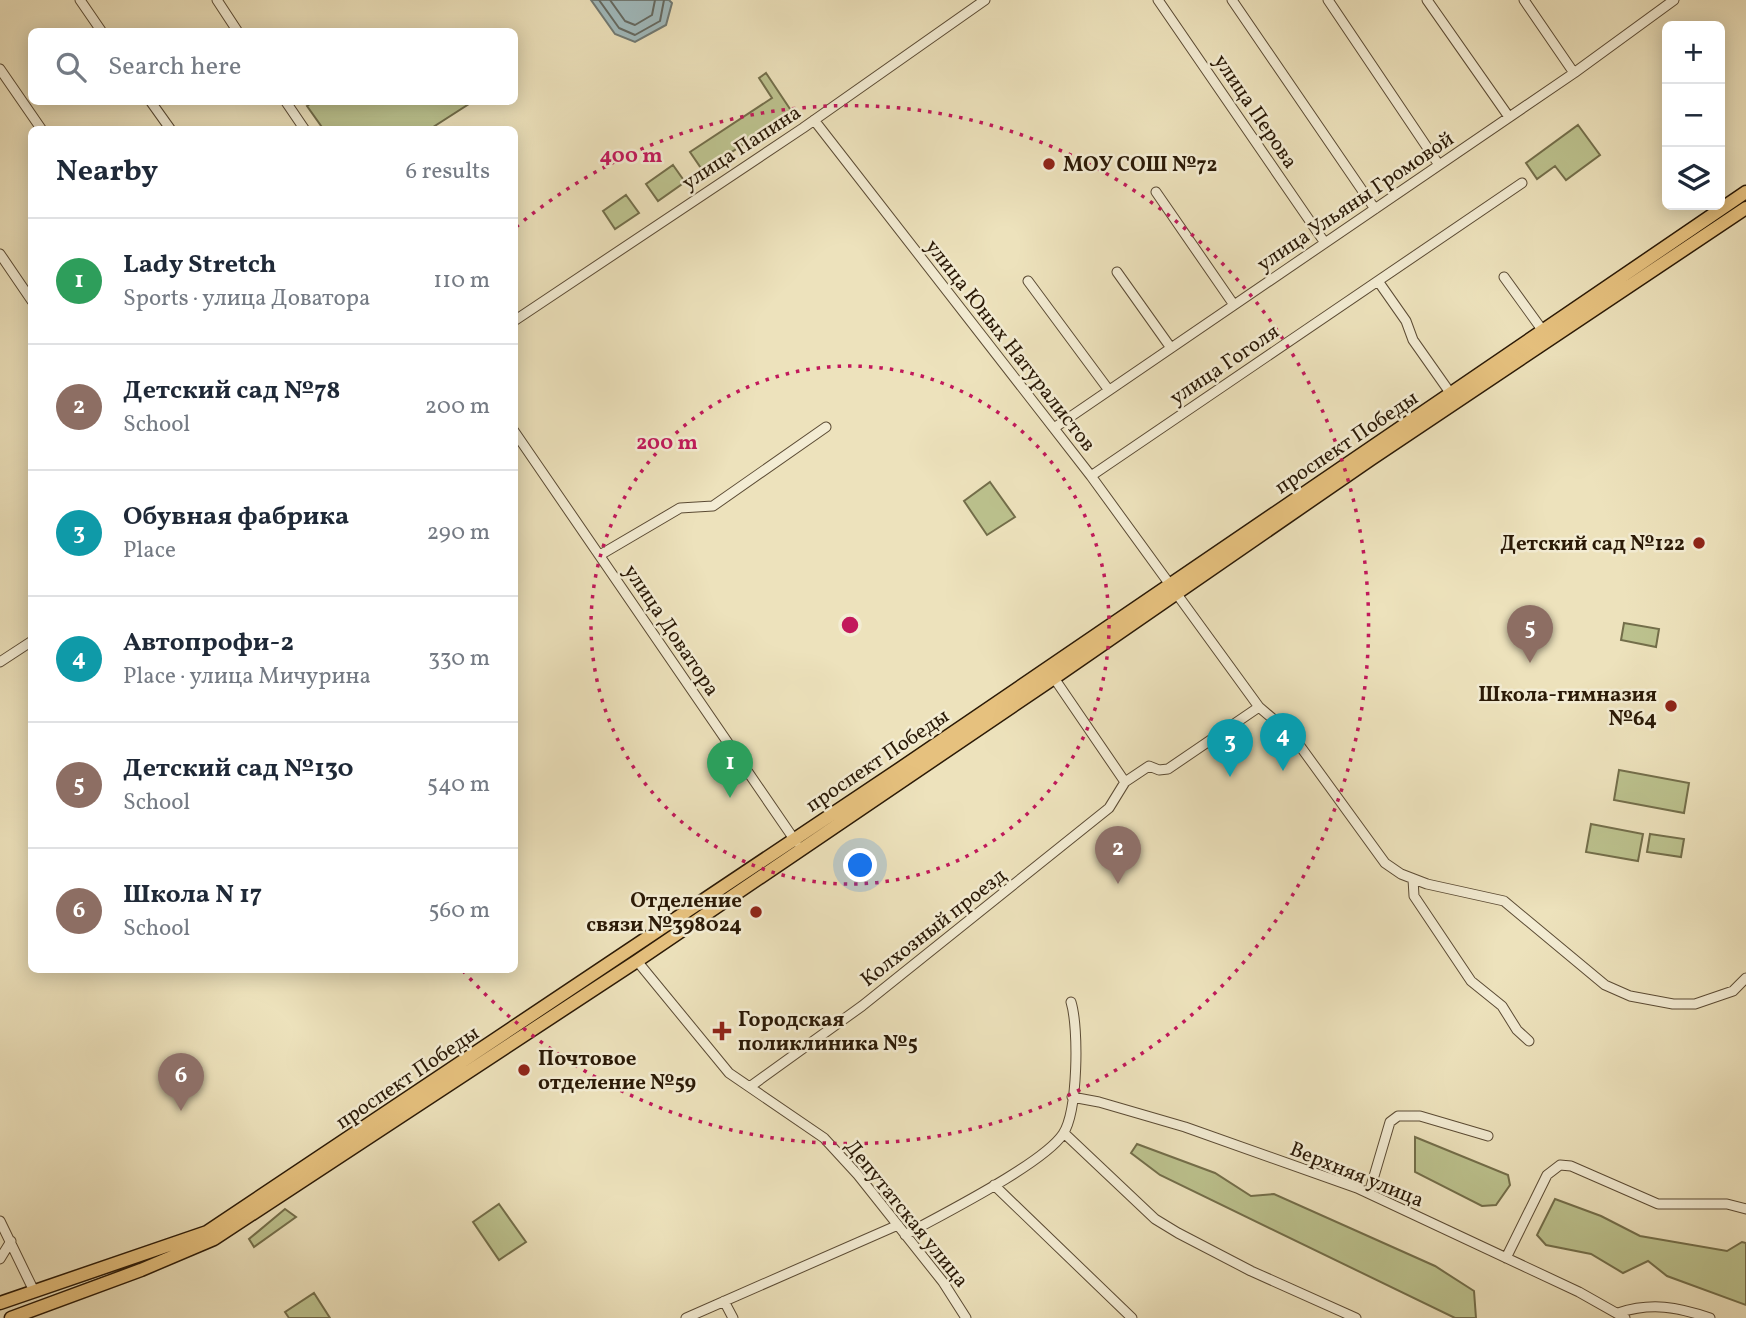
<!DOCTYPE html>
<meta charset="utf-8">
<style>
body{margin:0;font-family:Vollkorn,serif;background:#f2f2f3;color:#1f2937}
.controls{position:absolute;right:21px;top:21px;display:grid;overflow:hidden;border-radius:10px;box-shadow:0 4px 18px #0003}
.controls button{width:63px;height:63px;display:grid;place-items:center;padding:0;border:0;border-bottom:2px solid #e0e1e3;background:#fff;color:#1f2937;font:35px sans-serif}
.you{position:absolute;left:861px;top:866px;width:24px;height:24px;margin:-18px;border:5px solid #fff;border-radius:50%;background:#1a73e8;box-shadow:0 0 0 10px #1a73e833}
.badge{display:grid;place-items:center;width:46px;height:46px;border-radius:50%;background:#db2777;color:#fff;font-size:23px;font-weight:700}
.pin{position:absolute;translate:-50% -58px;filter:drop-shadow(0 2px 4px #0008)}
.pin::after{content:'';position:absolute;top:37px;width:24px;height:21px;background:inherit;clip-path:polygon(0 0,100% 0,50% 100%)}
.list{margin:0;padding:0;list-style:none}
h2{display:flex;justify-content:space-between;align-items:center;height:91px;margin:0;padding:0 28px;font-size:30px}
h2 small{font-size:23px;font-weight:400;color:#747a83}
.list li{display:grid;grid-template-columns:46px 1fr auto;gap:21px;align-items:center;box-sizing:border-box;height:126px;padding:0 28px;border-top:2px solid #e0e1e3}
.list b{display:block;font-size:26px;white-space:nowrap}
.list p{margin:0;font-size:23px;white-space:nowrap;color:#747a83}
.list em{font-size:23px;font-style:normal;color:#747a83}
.icon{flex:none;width:38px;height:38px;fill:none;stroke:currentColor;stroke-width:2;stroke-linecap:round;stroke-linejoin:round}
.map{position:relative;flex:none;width:1746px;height:1318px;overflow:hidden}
.search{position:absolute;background:#fff;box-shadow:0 4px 18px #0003;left:28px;top:28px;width:490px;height:77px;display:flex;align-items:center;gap:18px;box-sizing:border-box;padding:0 24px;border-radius:10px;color:#747a83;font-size:26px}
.panel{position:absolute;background:#fff;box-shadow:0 4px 18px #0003;left:28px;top:126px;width:490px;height:847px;border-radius:10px}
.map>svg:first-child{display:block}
</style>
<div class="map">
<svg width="1746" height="1318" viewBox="0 0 1746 1318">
<rect width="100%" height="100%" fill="#ede2bc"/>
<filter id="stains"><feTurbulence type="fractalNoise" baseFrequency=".00286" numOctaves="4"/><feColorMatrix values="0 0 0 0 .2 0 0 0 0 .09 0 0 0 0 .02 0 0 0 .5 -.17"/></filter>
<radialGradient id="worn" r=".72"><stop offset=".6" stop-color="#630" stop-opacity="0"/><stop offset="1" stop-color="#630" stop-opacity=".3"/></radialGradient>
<path fill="#bcc28e" stroke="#736e4a" stroke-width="2" d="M766,73L792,112L703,171L690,152L772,98L759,78Z
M313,102H472L430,129L324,130L307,106Z
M1578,125L1600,155L1566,180L1555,166L1537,179L1526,163Z
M673,165L685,182L658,201L646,184Z
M626,195L639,213L615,229L603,211Z
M990,482L1015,517L987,535L964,501Z
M1624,623L1659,629L1656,647L1621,640Z
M1619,770L1689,783L1684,813L1614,800Z
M1591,824L1643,834L1638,861L1586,852Z
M1650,834L1684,839L1681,857L1647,852Z
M1415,1137L1508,1175L1510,1185L1496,1205L1482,1206L1415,1172Z
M1137,1144L1215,1173L1251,1196L1274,1194L1435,1266L1474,1291L1476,1318H1455L1160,1175L1131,1153Z
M1555,1199L1601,1216L1640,1236L1727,1251L1742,1242L1746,1243V1305L1667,1276L1648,1261L1623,1273L1591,1254L1546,1245L1537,1235Z
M499,1204L526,1242L499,1260L473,1222Z
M285,1209L296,1217L254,1247L249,1239Z
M314,1293L330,1318H289L285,1312Z"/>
<path fill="#a0babd" stroke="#717a74" stroke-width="2" d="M591,0H669L672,3L666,25L635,42L615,34Z"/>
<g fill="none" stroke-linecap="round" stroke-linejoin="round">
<path stroke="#656a62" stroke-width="2" d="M599,0L619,28L635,35L660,21L664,0
M610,0L625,21L635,25L652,15L655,0"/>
<defs>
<path id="minor" d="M80,0L102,32
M217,0L238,32
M1158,0L1325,243
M1232,0L1375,209
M1328,0L1439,165
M1427,0L1509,117
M1524,0L1574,73
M0,69L42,130
M151,102L171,130
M286,102L305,130
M814,120L1091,476L1259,707L1292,735L1385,863L1401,874L1427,884L1504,901L1605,985L1630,996L1673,1004H1695L1733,991L1746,978
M1156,192L1234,305
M0,254L32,301
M1117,272L1171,348
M1504,277L1543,331
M1028,281L1108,389
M1378,281L1406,321L1413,340L1451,394
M514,321L803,128L985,0
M1054,428L1574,73L1674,0
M514,431L796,842
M1091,476L1522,183
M600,555L680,508L713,506L826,427
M0,662L32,641
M1054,678L1125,782
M1413,879L1414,896L1471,981L1502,1006L1517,1030L1529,1041
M637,961L729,1073L824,1138L858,1175L943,1282L966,1318
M751,1086L862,1006L1109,808L1125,782L1149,766L1159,770L1168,769L1259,707
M1072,1097L1099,1102L1185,1127L1357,1188L1579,1292L1625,1318
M1064,1133L1155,1219L1178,1233L1251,1271L1356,1318
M994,1185L1132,1318
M1369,1193L1390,1122L1398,1116H1420L1488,1136
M0,1221L34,1291
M905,1235C941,1215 1043,1164 1063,1134C1078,1111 1079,1028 1071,1002
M1506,1258L1547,1175L1560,1165L1571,1166L1658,1204H1727L1746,1209
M0,1259L11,1241
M724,1301L733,1318
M1618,1313C1652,1302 1677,1307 1710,1318
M686,1318L898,1225"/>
<path id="major" d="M0,1303L207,1232L901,768L1746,192
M11,1318L141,1270L214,1239L637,961L1054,678L1371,459L1746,208"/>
</defs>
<use href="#minor" stroke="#5b4b34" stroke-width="11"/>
<use href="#major" stroke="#2a1906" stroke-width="15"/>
<use href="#minor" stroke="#f3ecd3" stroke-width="9"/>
<use href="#major" stroke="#e6c17e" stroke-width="12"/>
</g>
<g fill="none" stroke="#c2185b" stroke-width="3.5" stroke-dasharray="3.5 7">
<circle cx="850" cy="625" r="259"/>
<path d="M516 227A519 519 0 1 1 464 972"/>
</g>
<g fill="#8f2418" stroke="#f3ecd3" stroke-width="2.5">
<circle cx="1049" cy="164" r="7"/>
<circle cx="1699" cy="543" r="7"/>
<circle cx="1671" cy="706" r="7"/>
<circle cx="756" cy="912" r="7"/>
<path d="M718.5 1020.5h7v7h7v7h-7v7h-7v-7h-7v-7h7z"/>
<circle cx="524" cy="1070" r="7"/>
</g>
<g text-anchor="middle" stroke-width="5" stroke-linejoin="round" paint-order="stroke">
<g font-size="21" fill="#2a1906" stroke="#f3ecd3">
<text transform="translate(1256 111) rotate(56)" y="7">улица Перова</text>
<text transform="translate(741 147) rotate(-33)" y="7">улица Папина</text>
<text transform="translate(1355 201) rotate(-34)" y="7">улица Ульяны Громовой</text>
<text transform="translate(1011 345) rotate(52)" y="7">улица Юных Натуралистов</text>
<text transform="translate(1224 364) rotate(-34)" y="7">улица Гоголя</text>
<text transform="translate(1346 442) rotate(-34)" y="7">проспект Победы</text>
<text transform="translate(672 630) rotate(56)" y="7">улица Доватора</text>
<text transform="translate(877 760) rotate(-34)" y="7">проспект Победы</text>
<text transform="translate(933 927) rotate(-38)" y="7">Колхозный проезд</text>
<text transform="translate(407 1077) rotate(-34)" y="7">проспект Победы</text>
<text transform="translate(1357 1174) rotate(22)" y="7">Верхняя улица</text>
<text transform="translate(907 1213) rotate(51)" y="7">Депутатская улица</text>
</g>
<g font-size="21" font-weight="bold" fill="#2a1906" stroke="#f3ecd3" text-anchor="start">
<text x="1063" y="171">МОУ СОШ №72</text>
<text x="1685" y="550" text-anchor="end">Детский сад №122</text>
<text x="1657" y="701" text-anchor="end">Школа-гимназия<tspan x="1657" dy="24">№64</tspan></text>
<text x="742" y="907" text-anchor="end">Отделение<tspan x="742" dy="24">связи №398024</tspan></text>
<text x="738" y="1026">Городская<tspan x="738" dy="24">поликлиника №5</tspan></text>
<text x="538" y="1065">Почтовое<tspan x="538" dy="24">отделение №59</tspan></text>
</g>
</g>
<circle cx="850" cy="625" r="10" fill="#c2185b" stroke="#f3ecd3" stroke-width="3.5"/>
<g font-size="21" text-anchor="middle" font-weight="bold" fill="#c2185b" stroke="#f3ecd3" stroke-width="5" stroke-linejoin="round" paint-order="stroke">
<text x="631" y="162">400 m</text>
<text x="667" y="449">200 m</text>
</g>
<rect width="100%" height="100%" filter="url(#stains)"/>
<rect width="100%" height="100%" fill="url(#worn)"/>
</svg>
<div class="controls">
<button>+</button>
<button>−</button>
<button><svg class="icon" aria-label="layers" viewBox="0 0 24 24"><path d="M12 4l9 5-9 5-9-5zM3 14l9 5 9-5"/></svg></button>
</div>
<div class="you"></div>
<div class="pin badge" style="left:730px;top:798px;background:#2e9e5b">1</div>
<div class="pin badge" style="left:1118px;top:884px;background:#8d6e63">2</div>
<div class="pin badge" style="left:1230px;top:777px;background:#0f9aa8">3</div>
<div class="pin badge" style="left:1283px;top:771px;background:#0f9aa8">4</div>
<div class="pin badge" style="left:1530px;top:663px;background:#8d6e63">5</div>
<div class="pin badge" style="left:181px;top:1111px;background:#8d6e63">6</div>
<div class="search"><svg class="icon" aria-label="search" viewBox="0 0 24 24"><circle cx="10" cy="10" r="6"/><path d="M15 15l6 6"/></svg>Search here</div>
<section class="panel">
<h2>Nearby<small>6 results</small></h2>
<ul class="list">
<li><span class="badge" style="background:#2e9e5b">1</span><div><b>Lady Stretch</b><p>Sports · улица Доватора</p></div><em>110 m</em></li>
<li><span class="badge" style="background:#8d6e63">2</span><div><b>Детский сад №78</b><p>School</p></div><em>200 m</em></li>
<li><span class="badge" style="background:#0f9aa8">3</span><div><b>Обувная фабрика</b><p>Place</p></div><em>290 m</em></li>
<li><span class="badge" style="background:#0f9aa8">4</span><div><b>Автопрофи-2</b><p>Place · улица Мичурина</p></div><em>330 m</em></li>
<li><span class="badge" style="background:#8d6e63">5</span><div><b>Детский сад №130</b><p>School</p></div><em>540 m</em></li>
<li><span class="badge" style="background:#8d6e63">6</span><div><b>Школа N 17</b><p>School</p></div><em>560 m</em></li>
</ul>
</section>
</div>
